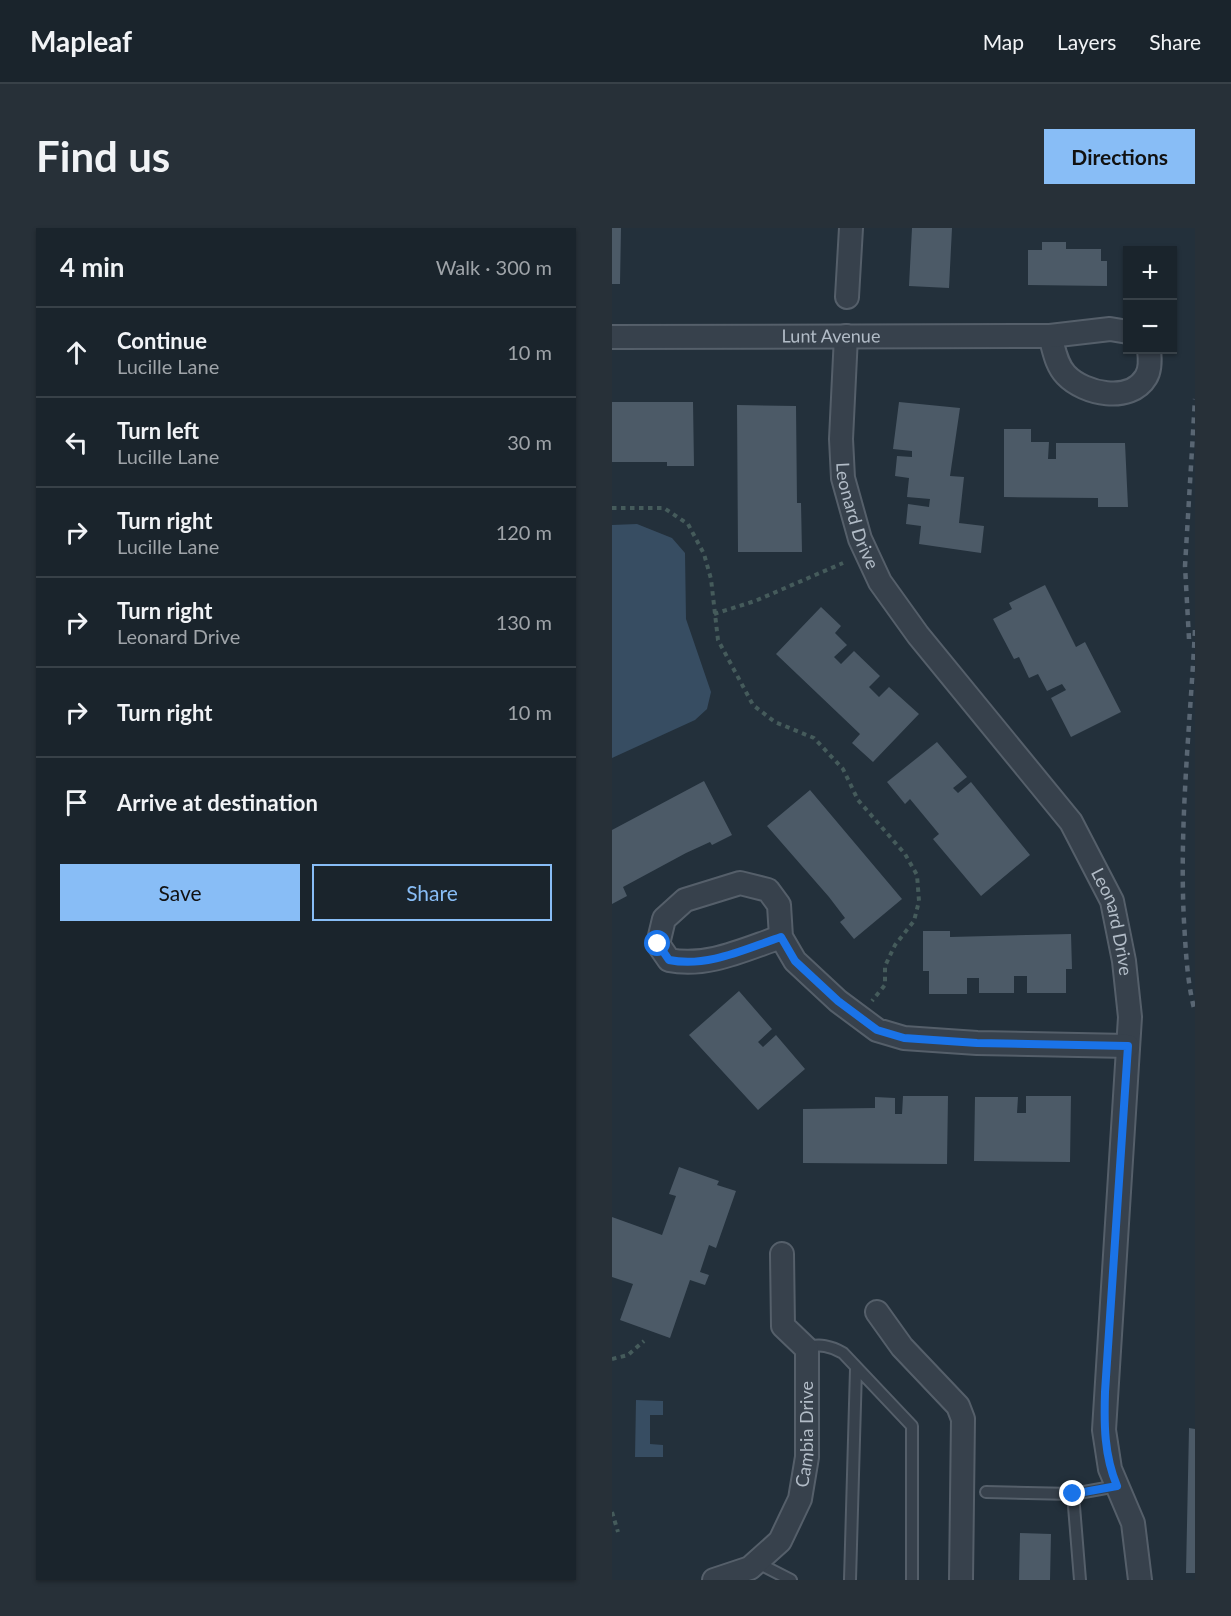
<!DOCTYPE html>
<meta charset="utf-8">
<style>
body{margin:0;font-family:Lato,sans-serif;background:#273038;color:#f1f3f6}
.controls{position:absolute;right:18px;top:18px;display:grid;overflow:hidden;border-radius:0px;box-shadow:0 2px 4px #0004}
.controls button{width:54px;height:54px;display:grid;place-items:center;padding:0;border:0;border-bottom:2px solid #384148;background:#1a242c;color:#f1f3f6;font:30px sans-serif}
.stop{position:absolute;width:18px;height:18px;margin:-14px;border:4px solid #1a73e8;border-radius:50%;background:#fff}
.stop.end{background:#1a73e8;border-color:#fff;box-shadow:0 2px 6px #0008}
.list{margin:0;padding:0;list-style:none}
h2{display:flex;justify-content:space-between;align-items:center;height:78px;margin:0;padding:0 24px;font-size:26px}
h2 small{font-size:20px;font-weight:400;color:#9fa4a9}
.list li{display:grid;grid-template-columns:39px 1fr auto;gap:18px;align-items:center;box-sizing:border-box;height:90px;padding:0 24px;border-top:2px solid #384148}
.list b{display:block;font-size:22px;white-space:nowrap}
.list p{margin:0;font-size:20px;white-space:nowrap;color:#9fa4a9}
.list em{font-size:20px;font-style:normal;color:#9fa4a9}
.actions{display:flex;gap:12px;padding:18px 24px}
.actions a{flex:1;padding:14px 0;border:2px solid #88bdf6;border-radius:0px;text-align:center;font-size:21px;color:#88bdf6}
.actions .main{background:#88bdf6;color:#111}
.icon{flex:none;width:33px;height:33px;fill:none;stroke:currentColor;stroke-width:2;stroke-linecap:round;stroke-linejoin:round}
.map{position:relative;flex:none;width:583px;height:1352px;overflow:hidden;border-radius:0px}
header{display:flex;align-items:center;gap:36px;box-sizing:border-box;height:84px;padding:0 30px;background:#1a242c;border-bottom:2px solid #384148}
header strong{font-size:28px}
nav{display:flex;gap:33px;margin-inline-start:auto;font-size:21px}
.intro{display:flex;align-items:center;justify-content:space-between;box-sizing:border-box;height:144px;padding:0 36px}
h1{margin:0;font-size:42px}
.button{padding:15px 27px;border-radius:0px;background:#88bdf6;color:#111;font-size:21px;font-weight:700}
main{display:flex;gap:36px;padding:0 36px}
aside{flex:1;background:#1a242c;border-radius:0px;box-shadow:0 2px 4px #0004}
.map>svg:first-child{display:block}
</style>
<header>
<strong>Mapleaf</strong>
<nav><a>Map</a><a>Layers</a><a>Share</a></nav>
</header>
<div class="intro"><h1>Find us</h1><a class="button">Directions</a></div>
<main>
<aside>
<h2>4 min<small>Walk · 300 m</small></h2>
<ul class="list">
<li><svg class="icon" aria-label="ahead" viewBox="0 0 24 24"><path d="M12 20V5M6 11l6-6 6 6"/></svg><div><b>Continue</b><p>Lucille Lane</p></div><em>10 m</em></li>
<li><svg class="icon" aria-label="left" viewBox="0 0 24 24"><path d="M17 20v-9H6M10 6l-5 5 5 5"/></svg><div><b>Turn left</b><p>Lucille Lane</p></div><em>30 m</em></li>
<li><svg class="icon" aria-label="right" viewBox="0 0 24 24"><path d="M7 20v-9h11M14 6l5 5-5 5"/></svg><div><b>Turn right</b><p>Lucille Lane</p></div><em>120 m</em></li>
<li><svg class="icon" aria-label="right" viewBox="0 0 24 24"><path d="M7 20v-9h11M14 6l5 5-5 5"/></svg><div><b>Turn right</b><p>Leonard Drive</p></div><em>130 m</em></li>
<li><svg class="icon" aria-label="right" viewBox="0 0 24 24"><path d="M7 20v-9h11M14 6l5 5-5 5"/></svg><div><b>Turn right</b></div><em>10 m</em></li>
<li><svg class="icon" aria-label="arrive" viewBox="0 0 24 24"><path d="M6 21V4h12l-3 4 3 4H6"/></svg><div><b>Arrive at destination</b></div></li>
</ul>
<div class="actions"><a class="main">Save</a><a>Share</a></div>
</aside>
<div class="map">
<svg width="583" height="1352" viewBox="0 0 583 1352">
<rect width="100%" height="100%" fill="#23303b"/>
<path fill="#374d62" d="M25,296L60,310L73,325L74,391L99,464L95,481L83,492L0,530V297Z
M24,1172L51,1173V1187H38V1216L51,1217V1229H23Z"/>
<path fill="#4c5a67" d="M0,0H9L8,56H0Z
M300,0H340L337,60L297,58Z
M430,14H454V21H489V33H495V58L416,57V22H430Z
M0,174H81L82,238H55V234H0Z
M287,174L348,180L338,248L352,249L347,295L372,298L369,325L307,316L309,298L294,296L296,276L317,279L318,271L295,269L297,250L283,248L285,228L300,229V223L281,221Z
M125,177L184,178L185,275H189L190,324H126Z
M392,201H419V214H437L436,231H444V215H513L516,279H486V270L392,269Z
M433,357L464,419L473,414L509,484L459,509L439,470L454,462L450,456L435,463L426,446L417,450L407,429L402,431L381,391L400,381L397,375Z
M209,379L229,398L223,405L235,417L222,429L229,436L242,423L268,448L257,459L267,469L277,459L307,486L261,534L240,515L248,506L164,426Z
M325,514L355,549L341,560L346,565L359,554L418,627L369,668L321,611L327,606L298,571L293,576L275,554Z
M92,553L120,607L100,617L98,614L74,625L11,659L15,668L0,676V602Z
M198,562L290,671L242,711L228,694L233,690L217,669L155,598Z
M311,703H338V709L459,706L460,741H454V765H415V748H402V765H367V750H355V766H317V743H311Z
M127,763L160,801L146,814L151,819L164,807L193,841L146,882L77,807Z
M291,868H336L335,936L191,935V881L263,880V869L283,870V886H290Z
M414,868H459L458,934L362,933L363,869H406L405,885H414Z
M67,939L107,953L105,957L124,963L104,1020L97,1017L88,1044L97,1047L93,1057L78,1052L58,1110L8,1092L21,1056L0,1049V989L50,1007L64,968L57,966Z
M577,1200L583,1201V1345H574Z
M408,1305L439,1306L438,1352H407Z"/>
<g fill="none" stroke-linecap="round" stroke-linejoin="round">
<defs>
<path id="lane" d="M195,1121C205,1114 221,1119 231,1125L300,1198V1352
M374,1264L461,1266L505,1258
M461,1266L468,1352
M144,1334L179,1352
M238,1352L244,1141"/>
<g id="street">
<path d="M235,69L239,0"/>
<path id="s1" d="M234,108L229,211L231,250L248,311L268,354L306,407L459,594L500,673L512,733L518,789L492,1202L498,1241L521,1295L528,1352"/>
<path d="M438,108C442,121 444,137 454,147C472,166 518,176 534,149C539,141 538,130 537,122"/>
<path id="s2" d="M0,109L438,108L498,101L516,104"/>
<path d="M169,709C133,721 95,740 57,732L46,716L52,691L73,672L128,655L156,662L167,677L169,709L183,733L226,773L265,802L292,810L365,815L516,818"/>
<path d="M265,1084L290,1119L346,1178L351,1191L349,1352"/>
<path id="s3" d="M102,1352L138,1340L168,1313L188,1271L195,1229V1121L171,1098L170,1026"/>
</g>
</defs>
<use href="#lane" stroke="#555f6a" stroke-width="14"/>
<use href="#street" stroke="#555f6a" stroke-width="26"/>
<path stroke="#455b5b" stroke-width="4" stroke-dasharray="4.5 4.5" stroke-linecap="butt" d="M0,280H52L76,296L92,326L99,351L106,412L141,477L163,494L202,510L231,541L246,572L293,626L305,647L307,673L302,693L283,717L273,738V757L260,773
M102,386L143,373L231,335
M0,1131L16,1127L32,1113
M0,1284L6,1304"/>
<use href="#lane" stroke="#37414c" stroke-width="10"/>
<use href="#street" stroke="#37414c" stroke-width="22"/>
<path stroke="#596673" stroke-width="4.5" stroke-dasharray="6 6" stroke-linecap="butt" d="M583,402C578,499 567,596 572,694C574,725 575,754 583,784
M577,411L573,338L583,171"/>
</g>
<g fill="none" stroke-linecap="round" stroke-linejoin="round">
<path stroke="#1a73e8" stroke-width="8" d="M46,716L57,732C95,740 133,721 169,709L183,733L226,773L265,802L292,810L365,815L516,818L493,1164C492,1196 492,1227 505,1258L461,1266"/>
</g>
<g text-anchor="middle" stroke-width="5" stroke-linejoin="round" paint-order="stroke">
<g font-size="18" fill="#b2bcc7" stroke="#1c2631">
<text dy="6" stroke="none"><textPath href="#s2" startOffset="219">Lunt Avenue</textPath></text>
<text dy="6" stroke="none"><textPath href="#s1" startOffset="182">Leonard Drive</textPath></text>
<text dy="6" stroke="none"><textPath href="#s1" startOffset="669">Leonard Drive</textPath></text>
<text dy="6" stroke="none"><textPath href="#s3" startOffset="190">Cambia Drive</textPath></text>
</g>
</g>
</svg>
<div class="controls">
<button>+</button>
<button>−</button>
</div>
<div class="stop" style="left:46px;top:716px"></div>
<div class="stop end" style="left:461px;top:1266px"></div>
</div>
</main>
